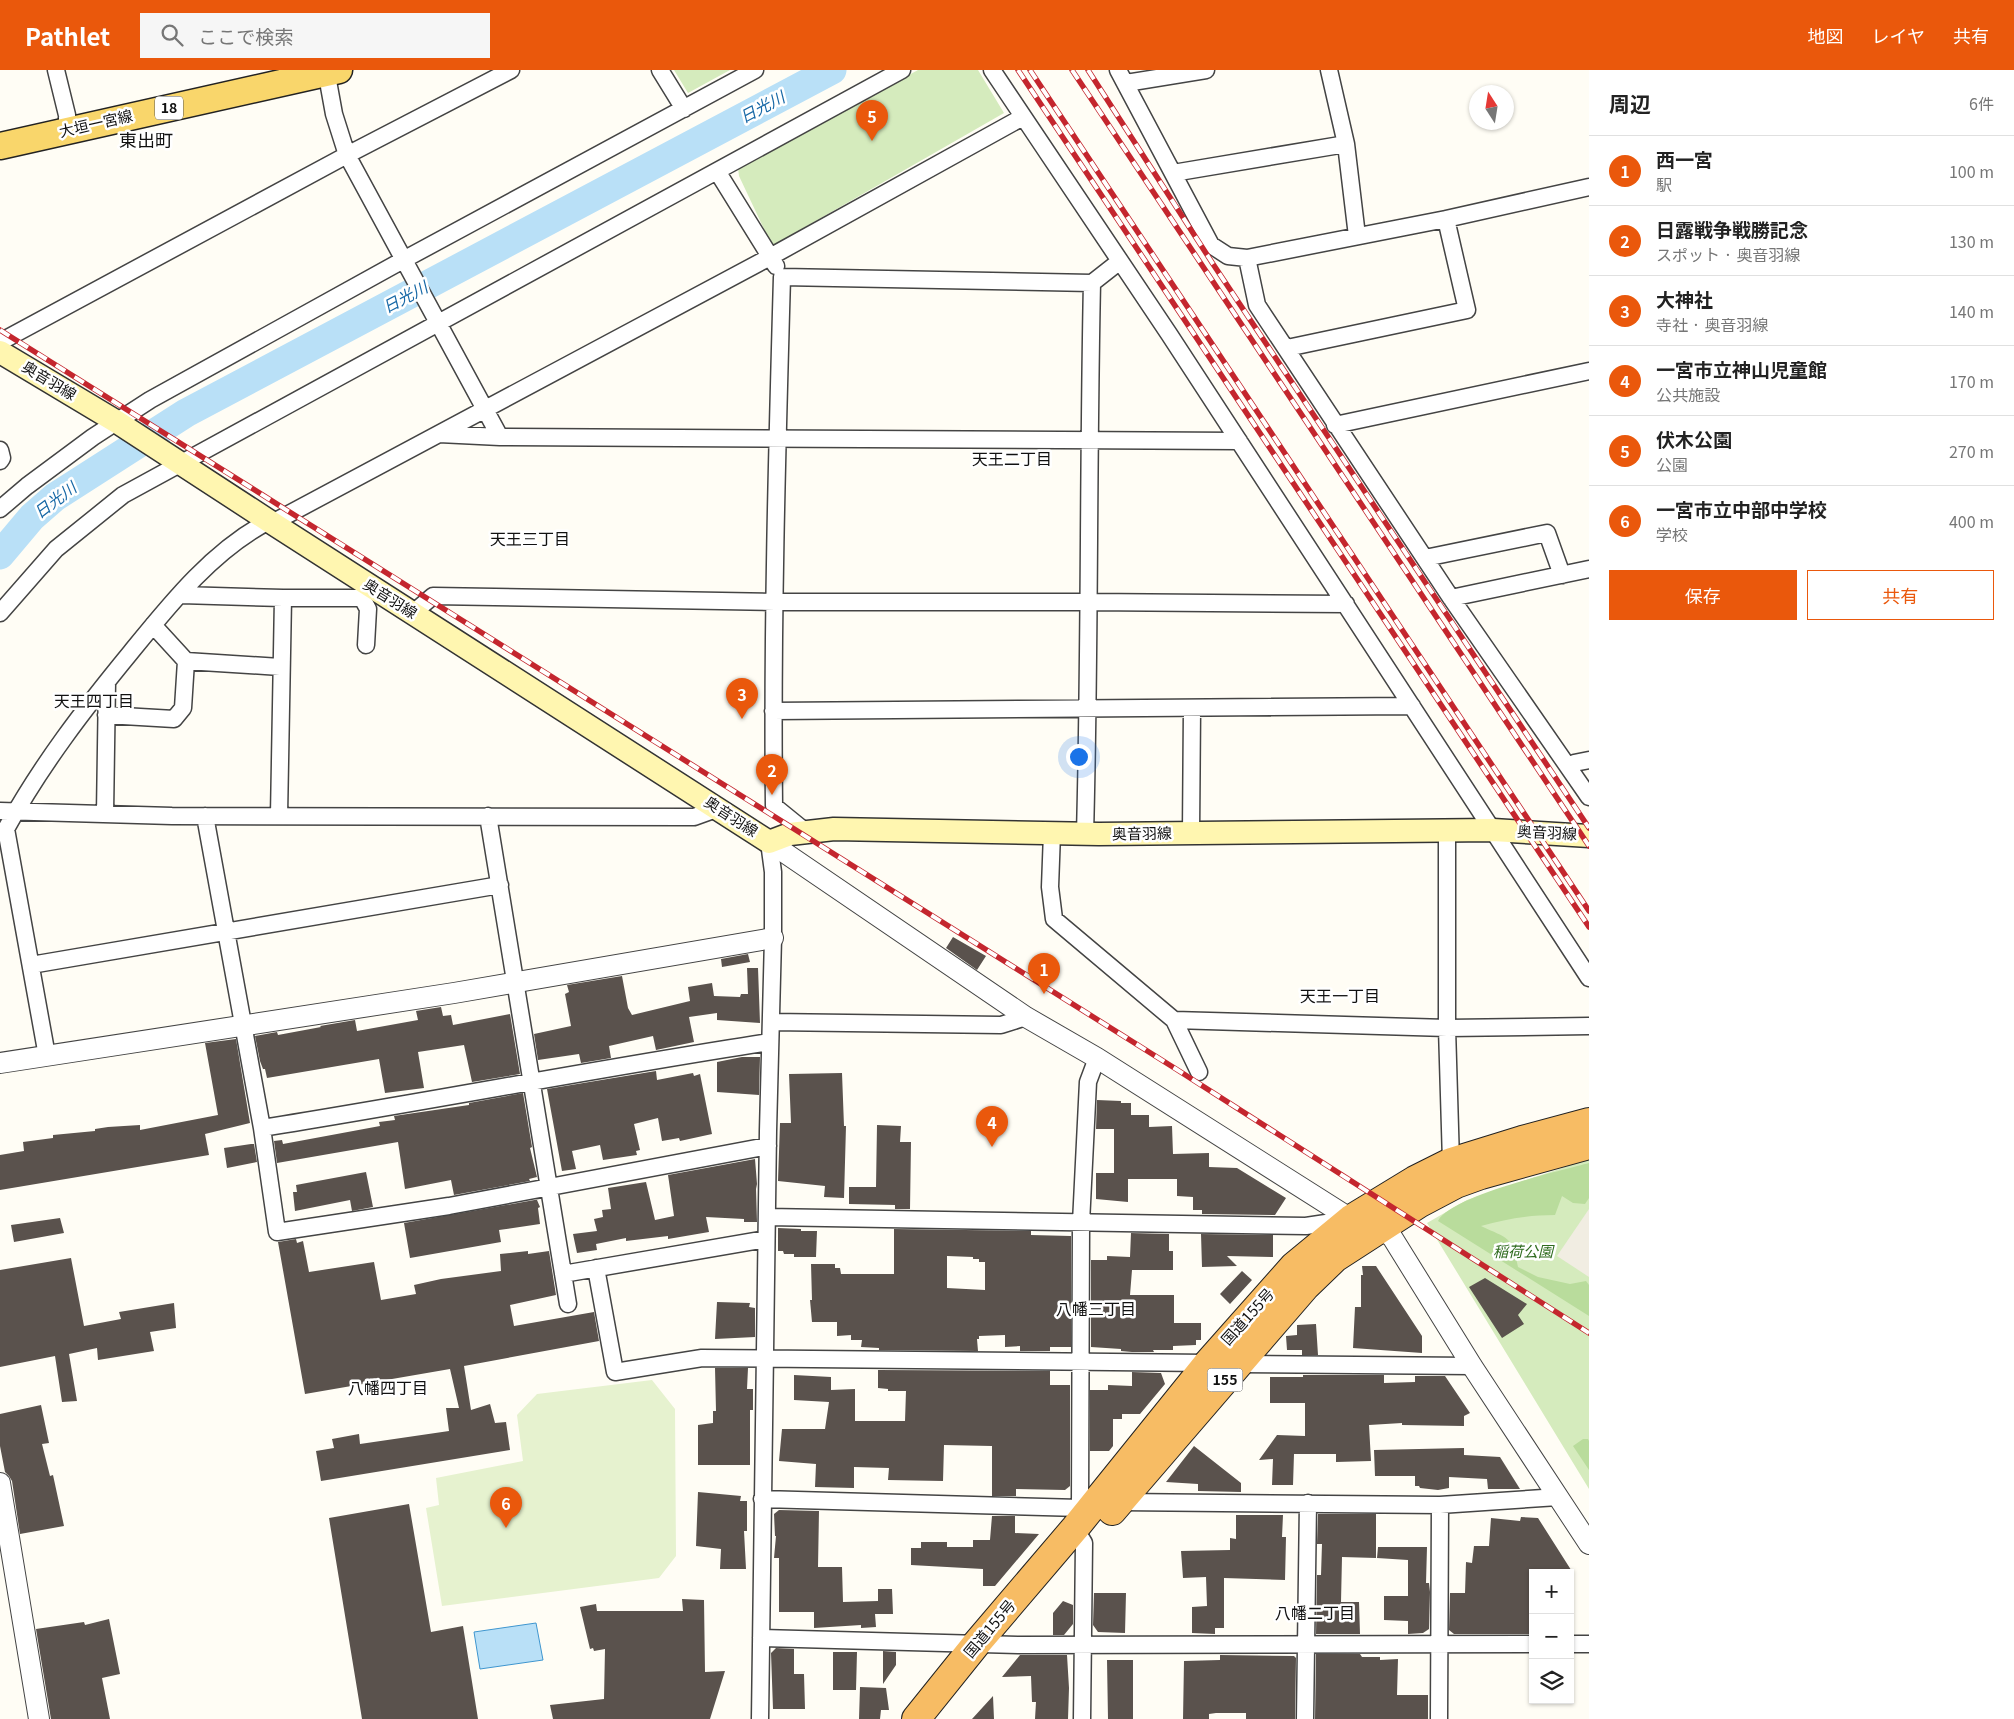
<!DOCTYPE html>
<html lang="ja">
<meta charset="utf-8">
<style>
body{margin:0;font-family:Georgia,"Noto Sans JP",serif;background:#f6f6f6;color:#222}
.controls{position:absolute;right:15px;bottom:15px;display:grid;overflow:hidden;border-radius:0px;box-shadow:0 1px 4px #0004}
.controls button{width:45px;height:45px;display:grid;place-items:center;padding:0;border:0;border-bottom:1px solid #e0e0e0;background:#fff;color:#222;font:25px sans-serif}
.compass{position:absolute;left:1469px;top:15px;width:45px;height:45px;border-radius:50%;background:#fff;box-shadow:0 1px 4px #0004;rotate:348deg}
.you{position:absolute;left:1078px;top:686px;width:18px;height:18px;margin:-12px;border:4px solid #fff;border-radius:50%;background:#1a73e8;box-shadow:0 0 0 8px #1a73e833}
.badge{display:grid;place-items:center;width:32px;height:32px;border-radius:50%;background:#ea580c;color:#fff;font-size:16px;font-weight:700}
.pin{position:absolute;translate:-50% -41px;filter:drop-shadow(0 1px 2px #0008)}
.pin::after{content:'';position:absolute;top:26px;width:18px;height:15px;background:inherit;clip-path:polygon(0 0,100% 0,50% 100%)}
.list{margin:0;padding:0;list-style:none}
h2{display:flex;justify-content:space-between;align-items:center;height:65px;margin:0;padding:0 20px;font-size:21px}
h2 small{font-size:16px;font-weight:400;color:#767676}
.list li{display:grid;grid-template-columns:32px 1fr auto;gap:15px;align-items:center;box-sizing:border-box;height:70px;padding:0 20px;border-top:1px solid #e0e0e0}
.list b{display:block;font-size:19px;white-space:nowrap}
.list p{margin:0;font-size:16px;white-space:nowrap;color:#767676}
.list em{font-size:16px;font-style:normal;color:#767676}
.actions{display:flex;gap:10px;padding:15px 20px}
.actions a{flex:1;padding:11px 0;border:1px solid #ea580c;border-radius:0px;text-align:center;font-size:18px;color:#ea580c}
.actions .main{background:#ea580c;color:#fff}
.icon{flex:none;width:28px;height:28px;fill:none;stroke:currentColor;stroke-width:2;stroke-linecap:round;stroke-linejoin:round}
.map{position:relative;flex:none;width:1589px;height:1649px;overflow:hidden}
header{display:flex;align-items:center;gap:30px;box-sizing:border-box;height:70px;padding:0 25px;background:#ea580c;color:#fff}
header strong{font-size:24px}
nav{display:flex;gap:28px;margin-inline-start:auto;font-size:18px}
.search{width:350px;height:45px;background:#f6f6f6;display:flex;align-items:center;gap:12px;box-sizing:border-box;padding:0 18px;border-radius:0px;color:#767676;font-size:19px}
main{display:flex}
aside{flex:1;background:#fff}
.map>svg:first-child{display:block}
</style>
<header>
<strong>Pathlet</strong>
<div class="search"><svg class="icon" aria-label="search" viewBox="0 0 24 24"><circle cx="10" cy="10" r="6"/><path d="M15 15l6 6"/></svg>ここで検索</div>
<nav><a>地図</a><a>レイヤ</a><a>共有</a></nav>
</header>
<main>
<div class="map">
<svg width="1589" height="1649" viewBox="0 0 1589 1649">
<rect width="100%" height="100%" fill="#fffdf5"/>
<path fill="#d5ebbd" d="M674,0H730L688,23Z
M918,0H978L1004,43L772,176L739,106L738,98Z
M1589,1089V1419L1427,1153L1467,1130Z"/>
<path fill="#b9dc9c" d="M1589,1093V1128L1585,1134L1573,1133L1562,1126L1555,1145C1529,1145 1506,1149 1481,1156C1508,1169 1512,1165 1518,1197L1538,1207L1570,1214L1586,1211L1589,1215V1246L1438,1151C1451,1126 1559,1101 1589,1093Z
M1583,1369H1588L1589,1371V1400L1573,1376Z"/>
<path fill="#e6f2cf" d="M652,1310L675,1339L676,1486L659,1508L442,1536L426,1438L439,1435L436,1408L523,1391L517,1345L537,1324Z"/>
<path fill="#f1ede2" d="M1589,1139V1207L1557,1186Z"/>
<path fill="#b9e0f7" stroke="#3f96cf" d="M536,1553L543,1590L480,1599L474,1562Z"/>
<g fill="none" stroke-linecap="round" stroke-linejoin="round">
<path stroke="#b9e0f7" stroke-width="29" d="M0,485L32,447L55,427L186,343L832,0"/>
</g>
<path fill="#5a524d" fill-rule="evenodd" d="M953,867L986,886L977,900L946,878Z
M748,884L750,892L722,897L721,889Z
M747,898H758L760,953L717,950V943L689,947L694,972L656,980L653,966L609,976L611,988L581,993L579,984L538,990L534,964L571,956L565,924L569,922L567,915L622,906L628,938L632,945L690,931L688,917L712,913L714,926L740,927L741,924H748Z
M441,937L443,946L451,945L453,955L510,944L520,1004L472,1012L464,975L418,982L424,1018L385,1023L379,989L267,1008L265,999H263L260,991L255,966L277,962L278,965L321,957L320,956L355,950L357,961L418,950L416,941Z
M236,969L250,1053L205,1064L209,1085L0,1120V1085L24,1081L23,1072L53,1068V1065L95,1061V1059L108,1057L140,1055V1060L218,1045L205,973Z
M742,987H760L759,1025L717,1022V992Z
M656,1001L657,1010L693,1003L694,1006L700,1004L712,1064L680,1071L679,1068L662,1071L658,1048L634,1054L640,1080L636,1081L637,1085L603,1090L600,1075L572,1081L576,1099L562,1101L547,1019Z
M842,1003L844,1056H846L844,1128L824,1127L825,1116L778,1111L780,1053H791L789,1004Z
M523,1023L532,1077L530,1078L537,1107L529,1109L530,1111L454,1125L451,1110L405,1119L398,1072L277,1093L274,1071L282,1070L283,1074L380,1056L379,1052L395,1050L394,1046L469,1035V1033Z
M1097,1030L1121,1031V1033H1131V1045H1149V1057L1172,1056L1173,1084L1209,1083V1097L1237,1098L1286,1128L1275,1145L1202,1144V1140H1193V1127L1177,1126V1109H1128V1132L1096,1129V1103H1114V1059H1096Z
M877,1055L901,1056L900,1072H911L910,1139H895V1135L849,1134V1117H876Z
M251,1074H254L257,1092L227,1098L224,1078Z
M755,1089L757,1114L756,1119L757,1152H744V1149L706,1147L709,1162L668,1169V1166L626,1171V1168L596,1174L597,1180L577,1183L573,1164L597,1161L594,1149L603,1147L602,1140L611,1139L608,1118L646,1112L655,1150L674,1146L668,1105Z
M366,1102L373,1137L352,1141L350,1130L295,1141L293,1122H297L296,1115Z
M540,1129L537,1130L540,1137L538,1138L540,1154L499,1160L501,1172L410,1188L404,1153Z
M60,1148L64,1163L14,1172L11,1155Z
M778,1158L801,1159V1161H817L816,1187H794V1184H784L783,1181H778Z
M894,1159L1031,1161V1165L1071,1166V1277H1050V1281H1020V1276L1005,1277V1265L979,1266V1269H977L978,1281L879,1280V1278L861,1277L862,1270H851V1265L837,1266V1252H812L810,1230H812L811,1194H835V1198H840L841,1204H894ZM947,1186L973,1187V1189H979V1192H985V1220L947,1218Z
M1131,1163L1169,1164V1181H1173V1200H1132L1130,1225H1174V1253H1201V1270H1196V1275L1173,1276V1280H1153L1154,1282H1132L1121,1281V1279L1091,1277V1190H1107V1186L1130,1187Z
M1201,1164L1273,1165V1187L1227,1186L1237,1196L1202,1197Z
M296,1169L297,1173L303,1171L309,1202L374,1192L381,1230L416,1224L414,1215L441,1209L501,1201L500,1184L528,1181V1184L549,1181L556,1225L510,1235L514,1256L594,1242L599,1271L464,1296L471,1340L490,1334L495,1353L506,1352L510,1380L321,1411L316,1381L334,1378L332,1369L359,1364L360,1374L449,1361L446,1338H459L450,1299L305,1324L278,1172Z
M71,1188L84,1256L121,1249L119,1242L174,1233L176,1258L150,1262L154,1281L98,1290L97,1278L69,1284L77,1331L62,1332L55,1286L0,1297V1200Z
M1362,1196H1376L1422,1266V1283L1353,1278L1355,1237H1361V1205H1363Z
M1242,1201L1252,1210L1230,1234L1220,1224Z
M1485,1208L1527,1234L1518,1245L1524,1254L1502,1268L1469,1217Z
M717,1232L750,1233L749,1237L755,1238V1267L715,1269Z
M1316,1254L1318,1285H1302V1280H1287L1286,1266L1297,1265V1255Z
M715,1298H748L747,1319H753V1340H750V1395H698V1355L713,1353V1341H716Z
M878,1300L1050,1301V1315H1070V1416L1065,1420L1016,1419V1426H992V1376L944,1375L943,1411L888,1410L889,1398L854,1397V1418L815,1417L816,1394L779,1391L782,1359H825L829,1332L794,1330V1305L831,1307V1320L855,1319V1351H905L906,1321H888V1319L878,1318Z
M1132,1302L1161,1303L1165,1314L1140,1344H1122V1349H1113V1376L1109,1381H1090V1320H1108V1315L1132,1316Z
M1303,1305H1384V1313L1415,1312V1306H1445L1470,1343L1464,1346V1356L1402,1355V1353L1369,1355L1371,1391L1336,1392V1384H1294L1293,1415H1272L1273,1389L1259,1390L1277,1365L1305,1366V1333H1270V1307H1303Z
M41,1335L49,1373L42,1374L50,1406L53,1405L64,1456L20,1464L12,1411L9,1406L5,1402L0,1376V1344Z
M1194,1376L1241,1413V1422L1198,1421V1414L1166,1412Z
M1464,1378V1385L1500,1387L1520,1419H1488L1487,1409L1449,1407V1418L1438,1420L1420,1418L1419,1416H1415V1406H1375L1374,1380Z
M698,1422L741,1426L740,1431H747V1461H744L746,1499H720L721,1479L696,1476Z
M409,1434L431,1562L463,1556L478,1649H362L329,1448Z
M779,1440L819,1441L818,1497H842L843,1532L878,1531V1519H892L893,1544H875L876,1557L861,1558V1555L814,1558V1542H779V1488H774L776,1466H775L774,1444Z
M1318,1444H1376V1488L1342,1487L1341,1532H1359L1360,1564H1316L1317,1505H1321L1322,1474H1317Z
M1236,1445H1283L1282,1467H1286L1285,1510L1224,1508V1558H1215V1564L1192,1563V1537L1207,1536L1206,1507L1183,1508L1181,1481L1230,1480V1468L1236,1469Z
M992,1446H1015V1463L1039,1464L995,1516H983V1499L911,1495V1478H921V1472H947V1477H973V1470H990Z
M1521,1447L1538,1448L1573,1503H1533V1564H1454L1449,1560L1450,1523H1465L1466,1492L1472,1493L1474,1476H1489L1491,1448L1520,1451Z
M1378,1477H1427L1426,1513H1429L1430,1522L1429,1559L1423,1563L1408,1564V1551L1384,1550V1526H1408V1490L1377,1488Z
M1094,1523H1126L1125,1563L1098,1562L1093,1555Z
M682,1529L704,1530L705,1602L725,1601L710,1649H553L550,1635L604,1629L605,1579L594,1581L593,1578L590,1579L580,1537L596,1534L597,1541H683Z
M1063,1531L1073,1535V1554L1064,1565H1053V1543Z
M109,1549L120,1604L102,1608L110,1649H51L36,1559L84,1552L85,1555Z
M776,1578L794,1579V1604H804L805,1639H773L771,1583Z
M883,1581L896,1582V1595L883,1614Z
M833,1582H857L856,1620H833Z
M1316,1584H1360L1362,1587H1380V1590L1398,1589L1397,1625H1428V1649H1315Z
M1020,1585H1067L1069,1618L1068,1649H1035L1036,1632H1032L1031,1606L1002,1607Z
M1220,1585L1294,1586L1296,1588L1295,1649H1246V1643H1216L1209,1644V1649H1183L1184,1591L1220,1590Z
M1107,1590H1133V1649H1108Z
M860,1617L886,1618L889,1640H881L880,1649H859Z
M993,1626L994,1649H972Z"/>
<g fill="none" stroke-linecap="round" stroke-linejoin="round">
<defs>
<path id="minor" d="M56,0L67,45V60
M326,0L334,44L347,85L500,367
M660,0L684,39
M992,0L1169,264L1589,908
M1118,0L1211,175L1228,186L1247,188L1257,235L1451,528L1589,727
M1329,0L1346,74L1357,166
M1126,13L1206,0
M717,101L776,196
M1173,103L1346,74
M1247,188L1446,149L1589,117
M0,272L347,85L511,0
M1287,278L1467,240L1446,149
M1335,355L1589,301
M439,364L500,367L1239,371
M0,380L2,388L0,391
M0,439L27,416L93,367L150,330L405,189L755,0
M272,453L770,187L1023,47
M1425,488L1547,463L1562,505
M181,525L283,528H362L372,517
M362,528L368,539L366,575
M1451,528L1589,499
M0,543L56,479L123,425L902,0
M413,543L433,526L775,532H1088L1346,534
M186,591L280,597
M773,641L1412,636
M106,645L174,649L183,638L186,591L153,555
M1570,699L1574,693L1589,690
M0,741L172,746L694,747L719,738
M105,744L107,612
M205,746L262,1058L277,1162L449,1136L768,1076
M279,746L283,528
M488,746L568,1234
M1447,760V958L1451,1092
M806,762L774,736C772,560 777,383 782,207L1092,213L1120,191
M1052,763L1050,817L1054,849L1174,950L1199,1002
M1191,763L1192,639
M1085,764C1090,580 1088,396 1092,213
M31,895L500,815
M1174,950L1447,958L1589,956
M771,952L1001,955L1026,947
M47,986L6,759C41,695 85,638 131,582C170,534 213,480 269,451
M262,1058C432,1031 600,998 770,972
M767,1147L1306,1156L1346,1150
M596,1198L615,1302L702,1288L1208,1293
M563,1204L766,1169
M1239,1294L1472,1296
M762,1429L1080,1438
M1120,1432L1440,1435L1558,1427
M761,1568L1018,1575L1533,1574
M1570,1574H1589
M760,1649L768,1061L773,868V802L769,772
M1082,1649L1084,1473L1075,1458L1080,1438L1081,1153L1088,1012L1097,988
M1305,1649L1308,1433
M1439,1649L1440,1435"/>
<path id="tertiary" d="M769,772L1026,947L1097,988L1351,1149L1379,1158L1392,1167L1472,1296L1589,1474
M0,993L454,923L773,868
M0,1413L39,1649"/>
<path id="secondary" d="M0,282L117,352L269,451L769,772L790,764L834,759L1099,764L1493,760L1589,766"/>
<path id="primary" d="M0,76L339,0"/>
<path id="trunk" d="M1112,1441L1305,1217L1335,1188L1420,1133L1456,1114L1481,1105L1589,1075
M916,1649L977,1573L1075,1458L1208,1293L1294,1196L1351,1149L1415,1110L1451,1092L1522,1070L1589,1052"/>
</defs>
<use href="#minor" stroke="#444" stroke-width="19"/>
<use href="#tertiary" stroke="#444" stroke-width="22"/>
<use href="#secondary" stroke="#333" stroke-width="25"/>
<use href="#primary" stroke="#222" stroke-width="29"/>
<use href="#trunk" stroke="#222" stroke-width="30"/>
<use href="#minor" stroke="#fff" stroke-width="16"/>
<use href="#tertiary" stroke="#fff" stroke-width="20"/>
<use href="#secondary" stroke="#fff6b0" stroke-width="22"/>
<use href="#primary" stroke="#f9d66b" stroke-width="26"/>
<use href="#trunk" stroke="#f7bc64" stroke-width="28"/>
<defs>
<path id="rail" d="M1018,0L1589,857
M1030,0L1589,841
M1072,0L1589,776
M1088,0L1213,194L1589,758
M0,260L1176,999L1589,1263"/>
</defs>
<use href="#rail" stroke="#c4262e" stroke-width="5.5"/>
<use href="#rail" stroke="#fff" stroke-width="4" stroke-dasharray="11" stroke-linecap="butt"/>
</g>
<g text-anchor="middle" stroke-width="5" stroke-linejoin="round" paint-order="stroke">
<g fill="#fff" stroke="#585858" stroke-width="1">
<rect x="155" y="26.5" width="28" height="23" rx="4"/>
<rect x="1207.5" y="1298.5" width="35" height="23" rx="4"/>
</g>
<g font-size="14" font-weight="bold" fill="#111">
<text x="169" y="43">18</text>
<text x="1225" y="1315">155</text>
</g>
<g font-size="15" fill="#111" stroke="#fff">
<text transform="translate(96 54) rotate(-13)" y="5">大垣一宮線</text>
<text transform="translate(49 311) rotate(31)" y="5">奥音羽線</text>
<text transform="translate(390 529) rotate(32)" y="5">奥音羽線</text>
<text transform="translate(731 747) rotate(33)" y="5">奥音羽線</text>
<text transform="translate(1547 763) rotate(3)" y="5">奥音羽線</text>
<text transform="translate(1142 764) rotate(-1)" y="5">奥音羽線</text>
<text transform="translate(1248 1247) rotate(-48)" y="5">国道155号</text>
<text transform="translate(990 1559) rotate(-50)" y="5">国道155号</text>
</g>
<g font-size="15" font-style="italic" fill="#2f6b1f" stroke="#fff">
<text x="1523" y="1187">稲荷公園</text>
</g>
<g font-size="16" font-style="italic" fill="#1768a6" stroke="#fff">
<text transform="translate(762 37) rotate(-28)" y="6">日光川</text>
<text transform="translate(405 227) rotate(-28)" y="6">日光川</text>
<text transform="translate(55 430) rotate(-37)" y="6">日光川</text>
</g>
<g font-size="16" fill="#111" stroke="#fff">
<text x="1012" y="395">天王二丁目</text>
<text x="530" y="475">天王三丁目</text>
<text x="94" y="637">天王四丁目</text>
<text x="1340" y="932">天王一丁目</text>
<text x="1096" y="1245">八幡三丁目</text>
<text x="388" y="1324">八幡四丁目</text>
<text x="1315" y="1549">八幡二丁目</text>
</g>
<g font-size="18" fill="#111" stroke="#fff">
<text x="146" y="77">東出町</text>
</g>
</g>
</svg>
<div class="controls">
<button>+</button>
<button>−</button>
<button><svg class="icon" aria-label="layers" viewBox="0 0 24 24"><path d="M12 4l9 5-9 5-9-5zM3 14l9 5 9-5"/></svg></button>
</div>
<svg class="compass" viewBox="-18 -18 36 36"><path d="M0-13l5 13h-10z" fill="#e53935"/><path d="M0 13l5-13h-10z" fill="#767676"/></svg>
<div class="you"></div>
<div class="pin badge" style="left:1044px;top:924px">1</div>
<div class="pin badge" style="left:772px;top:725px">2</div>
<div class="pin badge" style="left:742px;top:649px">3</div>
<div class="pin badge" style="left:992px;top:1077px">4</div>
<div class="pin badge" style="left:872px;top:71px">5</div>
<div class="pin badge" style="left:506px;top:1458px">6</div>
</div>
<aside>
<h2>周辺<small>6件</small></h2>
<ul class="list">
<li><span class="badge">1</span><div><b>西一宮</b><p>駅</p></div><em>100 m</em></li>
<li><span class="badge">2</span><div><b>日露戦争戦勝記念</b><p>スポット · 奥音羽線</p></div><em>130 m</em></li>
<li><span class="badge">3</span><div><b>大神社</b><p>寺社 · 奥音羽線</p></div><em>140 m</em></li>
<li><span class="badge">4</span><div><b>一宮市立神山児童館</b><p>公共施設</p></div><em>170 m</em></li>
<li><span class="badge">5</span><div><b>伏木公園</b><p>公園</p></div><em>270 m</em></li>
<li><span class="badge">6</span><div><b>一宮市立中部中学校</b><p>学校</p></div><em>400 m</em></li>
</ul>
<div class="actions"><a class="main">保存</a><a>共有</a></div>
</aside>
</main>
